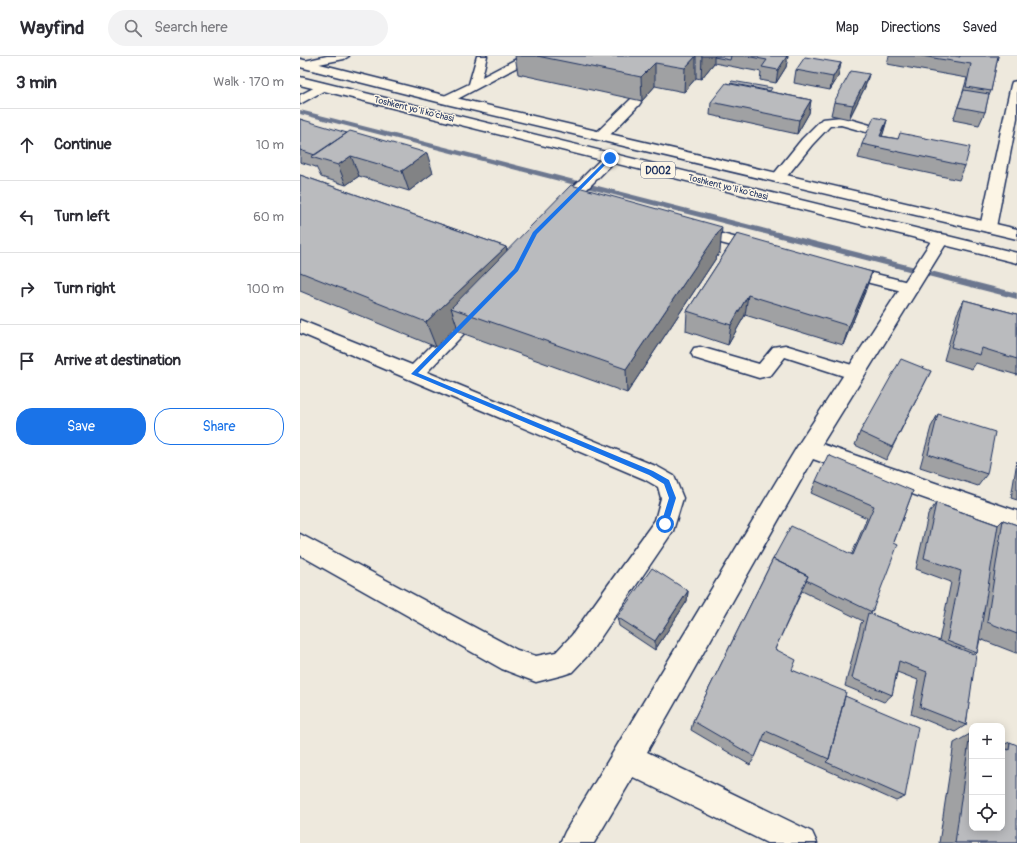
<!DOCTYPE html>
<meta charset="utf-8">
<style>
body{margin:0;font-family:Pangolin,sans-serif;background:#f2f2f3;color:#2b2b33}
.controls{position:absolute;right:12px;bottom:12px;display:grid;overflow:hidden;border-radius:8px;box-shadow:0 2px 10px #0003}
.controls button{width:36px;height:36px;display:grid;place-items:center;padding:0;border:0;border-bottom:1px solid #e1e1e2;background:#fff;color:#2b2b33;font:20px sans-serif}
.stop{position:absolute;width:12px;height:12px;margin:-9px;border:3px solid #1a73e8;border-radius:50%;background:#fff}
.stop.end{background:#1a73e8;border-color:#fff;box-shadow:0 1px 4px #0008}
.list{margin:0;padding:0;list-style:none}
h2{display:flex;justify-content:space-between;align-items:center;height:52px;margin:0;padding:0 16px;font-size:17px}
h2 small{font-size:13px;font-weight:400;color:#7c7c81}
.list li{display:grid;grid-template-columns:26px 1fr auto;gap:12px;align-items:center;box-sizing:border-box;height:72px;padding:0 16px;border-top:1px solid #e1e1e2}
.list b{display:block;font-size:15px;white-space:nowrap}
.list em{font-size:13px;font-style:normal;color:#7c7c81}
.actions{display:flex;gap:8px;padding:12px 16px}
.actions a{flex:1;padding:9px 0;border:1px solid #1a73e8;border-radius:16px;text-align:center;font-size:14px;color:#1a73e8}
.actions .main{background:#1a73e8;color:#fff}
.icon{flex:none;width:22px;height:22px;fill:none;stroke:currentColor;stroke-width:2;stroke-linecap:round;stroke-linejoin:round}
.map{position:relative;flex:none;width:717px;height:787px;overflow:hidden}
header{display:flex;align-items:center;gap:24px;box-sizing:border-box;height:56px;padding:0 20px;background:#fff;border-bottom:1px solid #e1e1e2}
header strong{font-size:19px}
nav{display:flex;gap:22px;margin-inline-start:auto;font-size:14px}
.search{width:280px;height:36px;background:#f2f2f3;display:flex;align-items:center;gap:10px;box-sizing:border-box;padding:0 14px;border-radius:22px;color:#7c7c81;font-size:15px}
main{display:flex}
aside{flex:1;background:#fff}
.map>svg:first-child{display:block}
</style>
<header>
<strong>Wayfind</strong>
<div class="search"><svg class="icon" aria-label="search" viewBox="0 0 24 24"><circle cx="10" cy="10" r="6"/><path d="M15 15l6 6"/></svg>Search here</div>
<nav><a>Map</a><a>Directions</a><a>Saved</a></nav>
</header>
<main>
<aside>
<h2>3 min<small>Walk · 170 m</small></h2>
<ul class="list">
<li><svg class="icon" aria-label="ahead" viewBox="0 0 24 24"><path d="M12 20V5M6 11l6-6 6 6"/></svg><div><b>Continue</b></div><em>10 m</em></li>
<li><svg class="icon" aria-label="left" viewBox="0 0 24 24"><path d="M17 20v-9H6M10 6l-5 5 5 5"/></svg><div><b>Turn left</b></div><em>60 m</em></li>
<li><svg class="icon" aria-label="right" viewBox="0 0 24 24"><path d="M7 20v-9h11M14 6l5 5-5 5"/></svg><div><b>Turn right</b></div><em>100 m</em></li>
<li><svg class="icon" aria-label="arrive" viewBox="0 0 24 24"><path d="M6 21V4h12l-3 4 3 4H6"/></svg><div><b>Arrive at destination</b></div></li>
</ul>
<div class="actions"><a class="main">Save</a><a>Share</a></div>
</aside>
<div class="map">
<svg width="717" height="787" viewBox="0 0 717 787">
<rect width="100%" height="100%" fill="#eee9dd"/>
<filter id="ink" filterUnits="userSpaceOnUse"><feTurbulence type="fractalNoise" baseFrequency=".025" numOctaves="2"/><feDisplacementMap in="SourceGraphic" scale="8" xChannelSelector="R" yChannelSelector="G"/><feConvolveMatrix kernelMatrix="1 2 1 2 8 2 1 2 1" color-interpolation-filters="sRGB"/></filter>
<g filter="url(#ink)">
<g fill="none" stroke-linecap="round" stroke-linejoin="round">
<path fill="#6c778f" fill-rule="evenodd" d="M0,54L717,237V243L0,58Z"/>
<defs>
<path id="lane" d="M27,0H49L44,3L4,11L0,10V6Z
M177,0H187L182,21L222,0H235L234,2L150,47H142L140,44L142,41L169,28Z
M23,27L27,29L29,31L27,33L0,48V39Z
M335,42L339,43L341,46L339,49L306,83H296L295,80L296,77L331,43Z
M542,61L570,69L572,72L570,75L566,76L541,69L530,70L512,89L483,125L478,126L473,125L471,122L473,119L502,83L522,63Z
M310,98L315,99L317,102L315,105L266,154L261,155L256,154L254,151L256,148L305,99Z
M395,171L464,189L467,192L464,195L459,197L390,179L387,176L390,173Z
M544,210L616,228L618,232L616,236L610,237L538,219L536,215L538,211Z
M177,248L183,250L185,254L183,258L127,316L358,411L374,420L383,442L373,475L290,597L272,616L263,619L236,626L202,613L0,499V478L217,594L236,600L256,596L272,579L355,464L361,442L358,431L344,423L0,277V264L112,309L171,250Z
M485,289L562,312L565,317L562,322L556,324L485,301L471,319L459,322L394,302L391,297L394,292L400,291L459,308L473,291Z"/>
<path id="street" d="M717,25V62L696,171L694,174L688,176L682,174L680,171L711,29L712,26Z
M641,178L647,179L649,183L522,388L717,455V475L513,403L347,696L512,776L517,787H467L333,721L294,787H260L265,776L500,386L635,179Z"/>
<path id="highway" d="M0,3L147,40L717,173V183L146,48L0,11Z
M0,21L717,197V207L0,29Z"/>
</defs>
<use href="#lane" stroke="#1b2f5e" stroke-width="3"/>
<use href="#street" stroke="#1b2f5e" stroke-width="3"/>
<use href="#highway" stroke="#1b2f5e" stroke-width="3"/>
<use href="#lane" fill="#fcf5e5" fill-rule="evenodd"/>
<use href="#street" fill="#fcf5e5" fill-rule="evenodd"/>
<use href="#highway" fill="#fcf5e5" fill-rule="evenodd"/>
</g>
<path fill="#a0a1a3" stroke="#1b2f5e" d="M215,0H488L486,11L476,27L460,24L461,16L414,7L401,23L396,22L384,36L355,30L342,45L218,18Z
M589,0H655L659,1V0H698L691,35L688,42L685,56L679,69L653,64L662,39L667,22L587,8Z
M541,7L538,21L530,34L494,27L496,14Z
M569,18L565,31L549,63L531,59L534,46Z
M472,36L511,44L509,57L497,78L410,59L411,46Z
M0,63L133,117L109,135L59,120L46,129L21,121L16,111L0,106Z
M587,64L582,80L598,83L665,110L659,124L558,102L562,88Z
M0,119L206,191L207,194L420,196L327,337L159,276L157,270L136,291L0,235Z
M437,178L565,236L543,289L445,259L428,289L386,275L387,255Z
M664,244L717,258V319L676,307L672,313L644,304L657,258Z
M631,315L586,404L555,389L560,376Z
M638,358L687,418L678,430L620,411L631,371Z
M717,405V444L711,442Z
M516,425L613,435L594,486L572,556L571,558L639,585L651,526L616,513L628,459L636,447L698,469L703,464L717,469V597H716L680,583L677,597L675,599L666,669L655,676L611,658L618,624L597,616L592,639L584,646L545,630L561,567L563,565L502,535L475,593L492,614L545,640L605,741L596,745L462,685L455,701L450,709L391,674L393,665L473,503L552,498L567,462L511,437Z
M388,535L387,545L355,594L319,570L317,561Z
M670,678L702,772V689L710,686L717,787H639L654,687Z"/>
<path fill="#828385" stroke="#1b2f5e" d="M396,0V22L384,36L385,12Z
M402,0H420L414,1V7L401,23Z
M487,0H488L486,11L476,27L478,14Z
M355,7V30L342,45L341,21Z
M541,7L538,21L530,34L533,21Z
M569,18L565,31L549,63L553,49Z
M511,44L509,57L497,78L499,64Z
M587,64L583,78L576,93L580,80Z
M127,97L133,117L109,135L102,115Z
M51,100L59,120L46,129L38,109Z
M422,171L420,196L327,337L326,313Z
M206,191L212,215L151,252L157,270L136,291L126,266Z
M572,216L565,236L543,289L549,270Z
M448,239L445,259L428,289L431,269Z
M388,535L387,545L355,594V585Z"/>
<path fill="#babbbe" stroke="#1b2f5e" d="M237,0H396L385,12L355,7L341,21Z
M415,0H431L430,4L414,1Z
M446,0H487L478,14L462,11L467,4Z
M621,0H655L660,1V0H698L691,35L666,31L671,8Z
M505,1L541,7L533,21L496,14Z
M551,15L569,18L553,49L534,46Z
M432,25L472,32L470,35L430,27Z
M426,27L511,44L499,64L411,46Z
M664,34L689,38L685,56L658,51Z
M574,61L587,64L580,80L598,83L600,77L670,91L665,110L562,88Z
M0,63L47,77L15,99L0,94Z
M50,75L127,97L102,115L51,100L38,109L11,101Z
M0,119L206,191L126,266L0,216Z
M271,129L422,171L326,313L151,252Z
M437,178L572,216L549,270L448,239L431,269L387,255Z
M664,244L717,258V303L682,292L680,299L651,291Z
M601,303L631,315L592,391L560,376Z
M638,358L695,376L687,418L628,398Z
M528,399L613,435L594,486L598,488L572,556L506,524L508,520L473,503L491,470L553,499L574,450L516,425Z
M636,447L698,469L677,597L647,585L661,515L624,502Z
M703,464L717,469V578L687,566Z
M473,503L508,520L475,593L496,604L492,614L546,636L529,703L466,675L455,701L393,665Z
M352,512L388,535L355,585L317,561Z
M568,557L676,599L666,669L620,651L627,616L599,605L592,639L552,622Z
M545,640L618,671L605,741L526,706L529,703Z
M670,678L672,679V772H702V691L709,694L710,686L717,689V787H655Z"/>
</g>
<path fill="#1a73e8" d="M309,101L312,102L237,178L218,215L118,317L353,415L369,424L376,442L368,468L365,471L361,468L369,442L364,428L349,419L111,318L214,213L233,176Z"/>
<g text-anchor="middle" stroke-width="3" stroke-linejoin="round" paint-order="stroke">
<g font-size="9" fill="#1b2f5e" stroke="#fcf5e5">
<text transform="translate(114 53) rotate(14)" y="3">Toshkent yo‘li ko‘chasi</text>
<text transform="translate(428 131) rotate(14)" y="3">Toshkent yo‘li ko‘chasi</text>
</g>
<rect fill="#fcf5e5" stroke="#5e6a86" stroke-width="1" x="341" y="106" width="34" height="16" rx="3"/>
<g font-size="10" font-weight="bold" fill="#1b2f5e">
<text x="358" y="118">D002</text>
</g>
</g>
</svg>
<div class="controls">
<button>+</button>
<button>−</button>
<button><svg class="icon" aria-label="locate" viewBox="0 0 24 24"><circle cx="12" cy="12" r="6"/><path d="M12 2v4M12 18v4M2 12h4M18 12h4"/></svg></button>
</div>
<div class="stop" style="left:365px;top:468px"></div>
<div class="stop end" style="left:310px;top:102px"></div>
</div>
</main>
